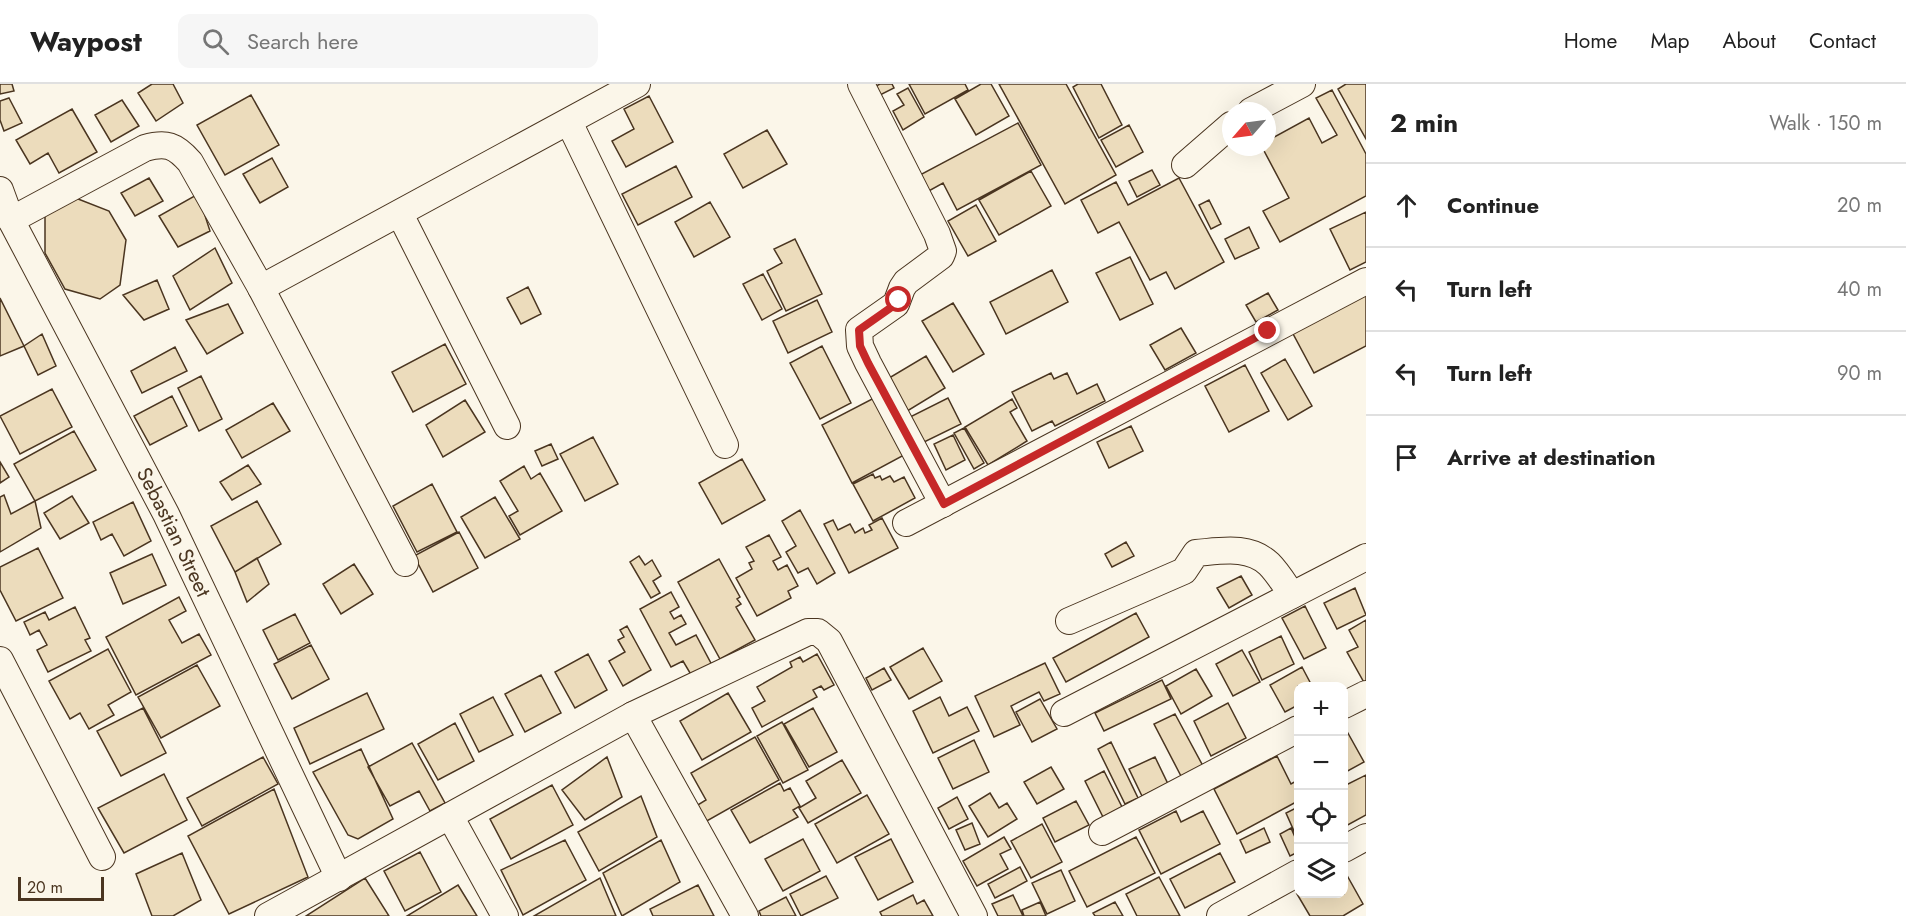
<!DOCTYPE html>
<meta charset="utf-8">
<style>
body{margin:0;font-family:Jost,sans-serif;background:#f6f6f6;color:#222}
.controls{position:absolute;right:18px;bottom:18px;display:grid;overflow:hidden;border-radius:12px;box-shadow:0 6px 24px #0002}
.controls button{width:54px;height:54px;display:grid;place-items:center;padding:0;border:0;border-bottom:2px solid #e0e0e0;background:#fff;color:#222;font:30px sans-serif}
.compass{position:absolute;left:1222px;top:18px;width:54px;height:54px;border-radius:50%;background:#fff;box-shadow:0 6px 24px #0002;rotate:242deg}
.scale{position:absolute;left:18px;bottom:15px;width:86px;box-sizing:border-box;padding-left:6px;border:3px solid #4a3520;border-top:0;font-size:16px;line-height:21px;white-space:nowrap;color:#4a3520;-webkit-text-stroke:4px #fbf6e9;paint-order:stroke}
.stop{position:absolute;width:18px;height:18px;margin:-14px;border:4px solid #c62828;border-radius:50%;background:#fff}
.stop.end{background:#c62828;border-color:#fff;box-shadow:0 2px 6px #0008}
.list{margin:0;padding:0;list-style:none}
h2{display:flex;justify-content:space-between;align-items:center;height:78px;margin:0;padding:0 24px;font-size:26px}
h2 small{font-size:20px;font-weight:400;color:#767676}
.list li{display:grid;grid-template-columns:39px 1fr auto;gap:18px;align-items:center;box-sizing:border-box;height:84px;padding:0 24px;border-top:2px solid #e0e0e0}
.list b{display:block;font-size:22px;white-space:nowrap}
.list em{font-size:20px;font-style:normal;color:#767676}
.icon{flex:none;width:33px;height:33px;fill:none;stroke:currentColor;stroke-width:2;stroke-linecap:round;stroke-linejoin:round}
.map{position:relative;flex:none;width:1366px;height:832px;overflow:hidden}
header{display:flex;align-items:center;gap:36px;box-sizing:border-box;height:84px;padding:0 30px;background:#fff;border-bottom:2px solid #e0e0e0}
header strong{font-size:28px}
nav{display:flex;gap:33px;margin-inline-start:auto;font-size:21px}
.search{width:420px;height:54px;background:#f6f6f6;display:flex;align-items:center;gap:15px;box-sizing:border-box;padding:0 21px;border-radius:12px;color:#767676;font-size:22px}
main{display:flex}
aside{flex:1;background:#fff}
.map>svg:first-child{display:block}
</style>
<header>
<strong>Waypost</strong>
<div class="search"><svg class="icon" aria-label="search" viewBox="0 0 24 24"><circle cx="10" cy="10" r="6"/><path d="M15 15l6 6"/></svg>Search here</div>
<nav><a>Home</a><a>Map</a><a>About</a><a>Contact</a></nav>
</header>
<main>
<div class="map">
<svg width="1366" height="832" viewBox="0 0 1366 832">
<rect width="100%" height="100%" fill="#fbf6e9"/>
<path fill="#ecdcbc" stroke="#4a3520" stroke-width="1.5" d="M0,0H12L14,7L0,10Z
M152,0H173L183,19L156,37L138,9Z
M880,0H892L894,4L880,11L876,2Z
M909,0H965L968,6L925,30Z
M981,0H991L1009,32L976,51L955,15Z
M999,0H1066L1116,91L1065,120Z
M1078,0H1101L1122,41L1099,54L1073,3Z
M1346,0H1366V55L1338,5Z
M908,4L924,33L903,46L893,27L904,21L897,10Z
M1332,6L1366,70V112L1280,158L1263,127L1289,114L1262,63H1267V57L1309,34L1322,59L1337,51L1316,14Z
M251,11L279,61L225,91L197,41Z
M649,12L673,58L626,83L612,57L634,45L624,25Z
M9,14L22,39L4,47L0,36V17Z
M122,16L139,42L111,58L95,31Z
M72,25L97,68L59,89L48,69L30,80L16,56Z
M1018,39L1041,81L957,126L943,99L927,108L918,92Z
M1129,41L1143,68L1116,83L1101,56Z
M767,46L787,80L743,104L724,70Z
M272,74L288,103L260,119L243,90Z
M676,82L692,113L638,141L622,110Z
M1152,86L1160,101L1137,113L1129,97Z
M1031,87L1051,122L999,151L979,116Z
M149,94L163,117L135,132L121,109Z
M1179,94L1224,178L1175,205L1166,188L1150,196L1119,138L1098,149L1081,116L1116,98L1128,121Z
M198,110L210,147L178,163L159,132Z
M73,113L109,127L126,156L120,201L100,215L65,205L45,169V132Z
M1209,116L1221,140L1211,145L1199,121Z
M710,118L730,153L694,173L675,138Z
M976,121L996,157L968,172L948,137Z
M1366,128V178L1350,186L1330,145Z
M1249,143L1259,164L1235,175L1225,155Z
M795,155L822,210L786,227L767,187L782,179L774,165Z
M215,164L232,199L190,226L173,192Z
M1130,173L1153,220L1120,236L1096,189Z
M1052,186L1068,218L1006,250L990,218Z
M763,190L782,225L762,236L743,200Z
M157,196L169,225L144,236L123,211Z
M528,203L541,230L521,240L507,214Z
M1366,206V262L1314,289L1291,246Z
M1268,209L1278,226L1256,238L1246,221Z
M0,214L24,262L0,272Z
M817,216L832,248L788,269L773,237Z
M953,219L984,270L953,288L922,237Z
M228,220L243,249L207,270L186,236Z
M1181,244L1196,269L1165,286L1150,261Z
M42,250L56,282L38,291L24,262Z
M445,260L466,300L413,328L392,288Z
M822,262L851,319L820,335L790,279Z
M175,263L187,287L142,309L131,287Z
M926,272L945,304L904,329L884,297Z
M1285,275L1312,322L1288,336L1261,289Z
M1245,281L1269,327L1229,348L1205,302Z
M1051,289L1054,295L1067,289L1077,310L1097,300L1105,317L1055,342L1052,337L1032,347L1012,308Z
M201,292L222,335L199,347L178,304Z
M52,305L72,343L20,370L0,332Z
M172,312L187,342L150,361L134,332Z
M876,313L906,370L852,399L822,341Z
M948,314L961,340L916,362L904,336Z
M1012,315L1017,324L1010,328L1027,357L988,381L965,343Z
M465,316L485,348L443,373L426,341Z
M273,319L290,347L242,374L226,346Z
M1131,342L1143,367L1109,384L1097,358Z
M964,344L984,379L974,385L954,349Z
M74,347L96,386L35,417L14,380Z
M953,351L965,376L946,386L934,360Z
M593,353L618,400L585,417L560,370Z
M551,360L558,375L542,382L535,367Z
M742,375L765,416L722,440L699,399Z
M0,378L9,393L0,399Z
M248,381L261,400L232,416L220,398Z
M524,382L531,395L540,389L562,427L520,451L509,432L518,427L500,397Z
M873,390L875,394L880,392L882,396L890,392L894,398L904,393L915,414L873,437L853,400Z
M432,400L457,448L417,468L393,422Z
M4,411L11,430L35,417L41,444L0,468V413Z
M72,412L89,439L60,455L44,429Z
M495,413L520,455L485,474L461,433Z
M257,417L281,460L235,488L211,442Z
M133,418L151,457L124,472L112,450L101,456L93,438Z
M800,426L835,489L817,500L808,484L798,489L786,468L796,462L782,437Z
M882,434L898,464L849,489L824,440L833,436L838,446L850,440L855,449L863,444L865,449L872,446L869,441Z
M459,448L478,484L433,508L414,472Z
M769,451L781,473L773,477L778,486L787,481L798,502L788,507L791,514L757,532L736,494L752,485L749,479L754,477L746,463Z
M1126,458L1134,472L1112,483L1105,470Z
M38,464L63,514L16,537L0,506V483Z
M152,470L166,501L123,520L110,489Z
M639,472L645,481L652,476L661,492L653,497L660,509L651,514L630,478Z
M257,474L269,500L247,518L235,488Z
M719,475L740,513L737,515L741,520L736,523L755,556L720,575L678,498Z
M354,480L373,510L341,530L323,500Z
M1241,492L1252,511L1229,524L1217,504Z
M1355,504L1366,531L1337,545L1324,519Z
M671,508L679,523L670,528L674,535L681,531L686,540L669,549L676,561L696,551L713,583L693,594L683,577L671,583L640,525Z
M179,513L186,527L169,536L182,559L199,550L211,571L136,611L106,553Z
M1305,522L1326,564L1304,575L1282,534Z
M75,523L90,554L85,556L91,567L48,588L37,566L47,561L39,546L30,551L24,538L45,528L49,536Z
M1136,529L1149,553L1066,598L1053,574Z
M295,530L310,559L278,576L263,546Z
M1366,536V602L1347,568L1358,563L1349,546Z
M627,542L651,586L623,602L609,577L625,568L618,556L624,553L620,546Z
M1281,552L1294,580L1262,596L1249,568Z
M311,561L329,595L292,615L274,580Z
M923,564L942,597L909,615L890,583Z
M108,565L131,608L108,621L114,631L89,645L80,629L70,635L49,597Z
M1242,566L1260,598L1233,612L1216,580Z
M588,570L607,606L575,624L555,588Z
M817,570L834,601L824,606L821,602L813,606L817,613L762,643L752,624L765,617L757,603L792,583L790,578L800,573L803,578Z
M1045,579L1060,610L1044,617L1039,608L1011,622L1020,641L994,653L975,612Z
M197,581L220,622L161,654L138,613Z
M1302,583L1312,602H1298V621L1285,628L1270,601Z
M884,584L891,596L872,606L866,594Z
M1196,585L1212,612L1181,630L1166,602Z
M541,591L561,629L525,648L505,610Z
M1162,596L1171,615L1104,647L1095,629Z
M367,609L384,645L310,680L294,644Z
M728,609L751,648L702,676L680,637Z
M493,613L513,651L479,668L460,630Z
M940,613L949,632L967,623L979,647L933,669L913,627Z
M1040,615L1057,645L1032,658L1016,628Z
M1228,619L1246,654L1211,672L1194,637Z
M143,624L166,669L121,692L97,647Z
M813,624L837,668L809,683L784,640Z
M1175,630L1203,682L1182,694L1154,640Z
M782,638L808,686L783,699L757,652Z
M455,639L474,677L438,696L418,660Z
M1344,642L1364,678L1344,689Z
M755,653L779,696L705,738L696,722L706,716L691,689Z
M974,656L989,688L953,705L938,674Z
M1111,658L1138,714L1125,720L1098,665Z
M412,659L445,719L430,727L419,707L390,722L368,683Z
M361,665L393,735L358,755L348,751L313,688Z
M1277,672L1291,700L1298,696V717L1237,750L1214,705Z
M263,673L278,700L202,742L187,714Z
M607,673L622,713L585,736L562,706Z
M1155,673L1168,700L1142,712L1129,685Z
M842,676L861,709L808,739L799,724L816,714L806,697Z
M1051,683L1064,705L1037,720L1024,698Z
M1104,687L1122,723L1103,733L1085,697Z
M164,690L187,736L124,769L98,724Z
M1366,691V731L1344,743V702Z
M780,699L784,707L790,704L800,722L793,726L798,733L750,759L731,726Z
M552,701L573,741L511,775L490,735Z
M274,705L308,793L229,830L188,752Z
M990,709L999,724L1007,719L1017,735L988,753L969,722Z
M867,711L889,750L837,779L815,740Z
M641,712L657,753L599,787L578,748Z
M957,713L968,735L949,745L938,724Z
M1076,717L1089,741L1055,758L1043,734Z
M1298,723V756L1286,729Z
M1176,727L1181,738L1203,727L1220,760L1161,790L1139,746Z
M972,739L980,760L965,766L956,746Z
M1042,740L1062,778L1031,794L1011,757Z
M1264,744L1270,758L1246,769L1240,756Z
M1291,744L1298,760V768L1290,772L1280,750Z
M1004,753L1011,765L1000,770L1008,785L977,802L963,777Z
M1136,753L1155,789L1087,823L1069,787Z
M803,755L820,787L783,807L765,775Z
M891,755L913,798L878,816L855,773Z
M565,756L586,796L523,831L501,786Z
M661,756L680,798L622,832L603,789Z
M420,768L441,808L405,827L384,787Z
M182,769L201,816L173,832H152L136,790Z
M1220,769L1235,798L1185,824L1170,795Z
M1020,783L1027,797L995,814L988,800Z
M1061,786L1075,817L1047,830L1032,799Z
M1344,786L1363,820L1343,832H1310L1297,810H1344Z
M826,792L838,814L801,832L790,810Z
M1159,793L1180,832H1137L1126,810Z
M365,794L389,832H306Z
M600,794L616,832H534Z
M458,801L477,832H407Z
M698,801L714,832H653L650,825Z
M913,811L917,820L924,816L933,832H882L880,828Z
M1013,811L1023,832H998L992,820Z
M786,813L796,832H761L759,827Z
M1040,818L1046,832H1024L1022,826Z
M1115,818L1123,832H1095L1093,829Z"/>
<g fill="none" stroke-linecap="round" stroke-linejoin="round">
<defs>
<g id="minor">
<path d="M861,0L937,150L943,167L941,172L906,198L902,204L896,220L859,246L860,262L868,279L943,420"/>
<path d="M1251,27L1302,0"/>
<path d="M569,38L725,361"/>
<path d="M1185,81L1231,41"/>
<path id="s1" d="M0,106L11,136L166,430L339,794"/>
<path d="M400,130L507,342"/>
<path d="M11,136L145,64C166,58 175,61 190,78L261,204L405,479"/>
<path d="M261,204L637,0"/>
<path d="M906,439L1366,197"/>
<path d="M1069,537L1184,487L1196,469C1221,467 1249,461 1269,480C1278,489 1285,501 1292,511"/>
<path d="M0,576L102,773"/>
<path d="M1344,621L1366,610"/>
<path d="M1064,629L1366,473"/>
<path d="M633,631L745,832"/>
<path d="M450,732L505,832"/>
<path d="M1102,748L1298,645"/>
<path d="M1344,765L1366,753"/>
<path d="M268,832L633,631L808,548H818L829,557L974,832"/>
<path d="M1220,832L1298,789"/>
</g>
</defs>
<use href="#minor" stroke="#4a3520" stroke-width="28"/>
<use href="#minor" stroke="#fbf6e9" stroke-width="26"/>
</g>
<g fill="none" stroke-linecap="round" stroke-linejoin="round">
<path stroke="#c62828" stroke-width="8" d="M899,216L896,220L859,246L860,262L868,279L944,420L1268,247"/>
</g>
<g text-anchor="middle" stroke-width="4.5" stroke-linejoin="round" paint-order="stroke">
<g font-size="21" fill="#4a3520" stroke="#fbf6e9">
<text dy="7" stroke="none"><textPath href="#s1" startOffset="384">Sebastian Street</textPath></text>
</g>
</g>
</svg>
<div class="controls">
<button>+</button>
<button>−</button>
<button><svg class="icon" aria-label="locate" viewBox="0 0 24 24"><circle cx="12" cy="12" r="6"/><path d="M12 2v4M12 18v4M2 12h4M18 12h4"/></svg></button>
<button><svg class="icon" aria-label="layers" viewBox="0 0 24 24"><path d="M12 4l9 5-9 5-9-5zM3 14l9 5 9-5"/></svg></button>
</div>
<svg class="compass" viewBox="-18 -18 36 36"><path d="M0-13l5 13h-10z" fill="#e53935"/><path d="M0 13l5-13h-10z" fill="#767676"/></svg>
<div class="scale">20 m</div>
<div class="stop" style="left:899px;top:216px"></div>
<div class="stop end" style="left:1268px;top:247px"></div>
</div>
<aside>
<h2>2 min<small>Walk · 150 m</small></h2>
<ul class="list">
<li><svg class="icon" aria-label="ahead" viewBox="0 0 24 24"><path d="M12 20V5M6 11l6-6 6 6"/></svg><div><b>Continue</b></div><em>20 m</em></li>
<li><svg class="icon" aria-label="left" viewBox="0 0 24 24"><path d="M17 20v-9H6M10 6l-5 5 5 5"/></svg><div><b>Turn left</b></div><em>40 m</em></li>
<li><svg class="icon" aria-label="left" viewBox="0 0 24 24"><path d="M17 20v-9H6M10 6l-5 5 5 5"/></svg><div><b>Turn left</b></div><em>90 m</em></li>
<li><svg class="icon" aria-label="arrive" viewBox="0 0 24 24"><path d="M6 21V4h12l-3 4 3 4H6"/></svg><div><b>Arrive at destination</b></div></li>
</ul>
</aside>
</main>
